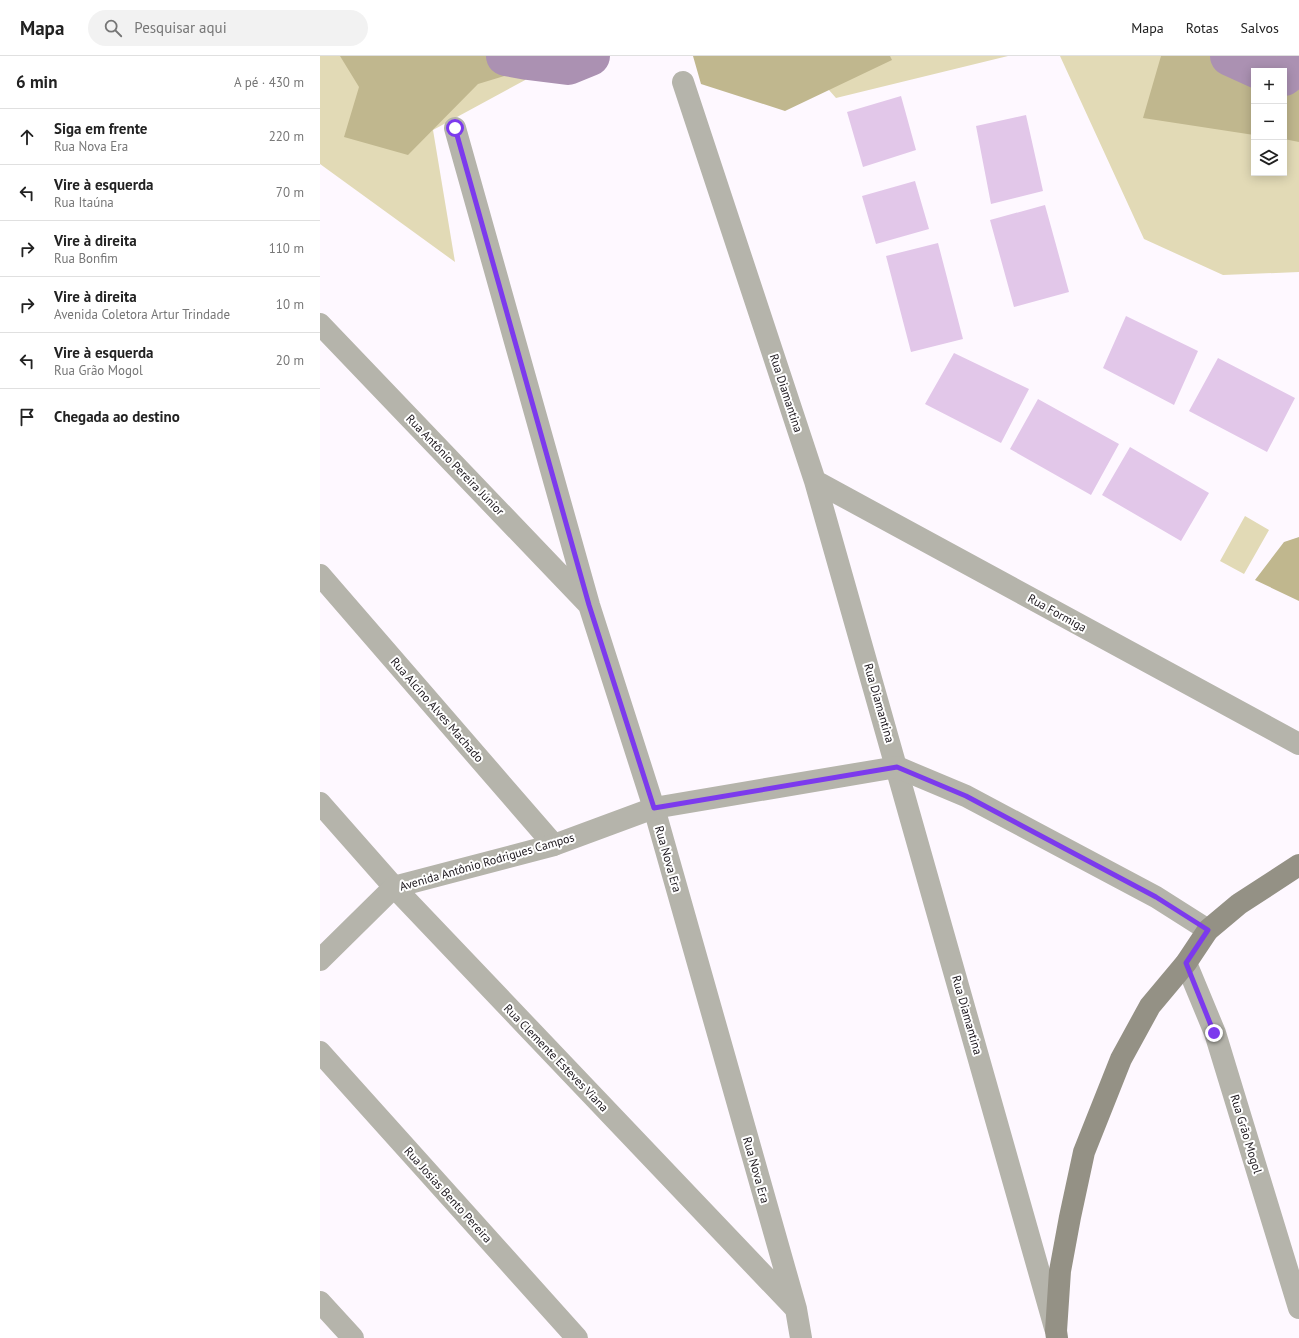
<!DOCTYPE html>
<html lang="pt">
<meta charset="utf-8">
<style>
body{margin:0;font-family:"PT Sans",sans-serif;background:#f2f2f2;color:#222}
.controls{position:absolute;right:12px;top:12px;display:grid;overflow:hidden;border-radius:0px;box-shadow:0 2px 10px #0003}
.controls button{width:36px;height:36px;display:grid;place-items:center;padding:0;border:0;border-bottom:1px solid #e0e0e0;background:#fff;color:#222;font:20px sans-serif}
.stop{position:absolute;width:12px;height:12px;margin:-9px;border:3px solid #7c3aed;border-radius:50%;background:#fff}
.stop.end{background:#7c3aed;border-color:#fff;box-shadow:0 1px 4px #0008}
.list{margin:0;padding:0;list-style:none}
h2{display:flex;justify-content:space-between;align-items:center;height:52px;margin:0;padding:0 16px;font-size:17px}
h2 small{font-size:13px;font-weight:400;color:#767676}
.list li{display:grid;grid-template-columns:26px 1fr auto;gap:12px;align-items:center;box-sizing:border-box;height:56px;padding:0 16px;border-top:1px solid #e0e0e0}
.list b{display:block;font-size:15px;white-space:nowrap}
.list p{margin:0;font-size:13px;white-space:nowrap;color:#767676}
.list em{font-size:13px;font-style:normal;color:#767676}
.icon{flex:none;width:22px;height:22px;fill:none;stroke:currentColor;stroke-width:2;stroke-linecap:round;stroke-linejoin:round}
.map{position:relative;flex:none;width:979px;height:1282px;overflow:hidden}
header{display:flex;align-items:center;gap:24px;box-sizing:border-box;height:56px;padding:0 20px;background:#fff;border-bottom:1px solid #e0e0e0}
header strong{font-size:19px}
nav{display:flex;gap:22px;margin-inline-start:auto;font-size:14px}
.search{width:280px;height:36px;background:#f2f2f2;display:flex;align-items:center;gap:10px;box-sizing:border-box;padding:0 14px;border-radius:22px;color:#767676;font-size:15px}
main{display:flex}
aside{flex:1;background:#fff}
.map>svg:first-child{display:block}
</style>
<header>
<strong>Mapa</strong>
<div class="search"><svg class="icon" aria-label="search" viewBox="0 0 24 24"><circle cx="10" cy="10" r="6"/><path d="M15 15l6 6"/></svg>Pesquisar aqui</div>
<nav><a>Mapa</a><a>Rotas</a><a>Salvos</a></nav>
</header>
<main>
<aside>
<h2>6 min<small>A pé · 430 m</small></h2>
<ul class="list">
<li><svg class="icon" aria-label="ahead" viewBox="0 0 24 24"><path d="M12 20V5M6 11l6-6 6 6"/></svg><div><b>Siga em frente</b><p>Rua Nova Era</p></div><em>220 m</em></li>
<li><svg class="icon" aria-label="left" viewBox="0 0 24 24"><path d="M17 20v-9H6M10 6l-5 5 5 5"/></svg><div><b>Vire à esquerda</b><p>Rua Itaúna</p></div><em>70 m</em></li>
<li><svg class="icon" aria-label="right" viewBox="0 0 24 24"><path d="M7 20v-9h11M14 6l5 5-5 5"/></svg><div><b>Vire à direita</b><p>Rua Bonfim</p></div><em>110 m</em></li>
<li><svg class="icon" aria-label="right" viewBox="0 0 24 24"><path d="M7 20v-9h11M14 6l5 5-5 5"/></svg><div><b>Vire à direita</b><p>Avenida Coletora Artur Trindade</p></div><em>10 m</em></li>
<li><svg class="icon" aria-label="left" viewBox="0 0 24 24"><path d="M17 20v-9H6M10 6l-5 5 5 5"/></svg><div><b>Vire à esquerda</b><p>Rua Grão Mogol</p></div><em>20 m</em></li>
<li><svg class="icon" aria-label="arrive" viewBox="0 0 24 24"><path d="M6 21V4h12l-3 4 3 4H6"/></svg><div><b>Chegada ao destino</b></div></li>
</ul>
</aside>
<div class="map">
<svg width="979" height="1282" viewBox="0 0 979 1282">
<rect width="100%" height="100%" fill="#fef8ff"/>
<path fill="#e2dab6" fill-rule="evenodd" d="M0,0H240L220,16L113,74L135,206L0,108Z
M479,0H688L516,42Z
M740,0H979V216L903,219L824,183ZM934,15H964V117H934Z
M925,460L949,474L924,518L900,505Z"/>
<path fill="#c0b78e" d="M20,0H249L158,28L88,99L24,81L39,31Z
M373,0H570L572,4L465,55L381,28Z
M841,0H979V86L964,83V15H934V79L823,62Z
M979,481V545L935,524L964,486Z"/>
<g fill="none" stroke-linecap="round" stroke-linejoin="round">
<path stroke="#ab91b2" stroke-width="40" d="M186,0L208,4L248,9L270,0
M910,0L943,15
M964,20L979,8"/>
</g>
<path fill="#e2c7e9" d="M581,40L596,94L543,111L527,56Z
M706,59L723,135L671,148L656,70Z
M595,125L609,173L556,188L542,140Z
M725,149L749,236L694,251L670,164Z
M618,187L643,283L591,296L566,200Z
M806,260L878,295L854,349L783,312Z
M634,297L709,333L681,387L605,348Z
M898,302L975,342L947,396L869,355Z
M718,343L799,388L771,439L690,393Z
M810,391L889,437L861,485L782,439Z"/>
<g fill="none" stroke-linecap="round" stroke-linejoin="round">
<path stroke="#b5b4ab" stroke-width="22" d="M363,26L495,425L735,1272
M135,72L269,549L334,752L476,1253L481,1282
M0,268L267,547
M495,425L979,688
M0,519L234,789
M0,747L74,831L474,1251
M866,907L895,977L979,1252
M0,996L257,1282
M0,1246L33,1282"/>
<path stroke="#b5b4ab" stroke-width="22" d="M0,904L74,831L234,789L334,752L577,711L646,740L836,841L888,874"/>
<path stroke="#949185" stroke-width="22" d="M737,1282L736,1275L740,1215L750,1161L764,1096L801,1003L830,950L866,907L888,874L919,848L979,809"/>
</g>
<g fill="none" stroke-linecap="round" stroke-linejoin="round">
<path stroke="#7c3aed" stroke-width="5" d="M135,72L269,549L334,752L577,711L646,740L836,841L888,874L866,907L894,977"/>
</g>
<g text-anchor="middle" stroke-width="4" stroke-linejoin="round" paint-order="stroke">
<g font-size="12" fill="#1b161c" stroke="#fff">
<text transform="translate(466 337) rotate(72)" y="4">Rua Diamantina</text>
<text transform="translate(135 409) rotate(46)" y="4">Rua Antônio Pereira Júnior</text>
<text transform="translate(737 557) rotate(29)" y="4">Rua Formiga</text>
<text transform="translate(559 647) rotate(74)" y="4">Rua Diamantina</text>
<text transform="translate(117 654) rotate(49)" y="4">Rua Alcino Alves Machado</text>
<text transform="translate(348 803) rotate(74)" y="4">Rua Nova Era</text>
<text transform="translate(167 806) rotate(-16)" y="4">Avenida Antônio Rodrigues Campos</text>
<text transform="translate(647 959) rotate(74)" y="4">Rua Diamantina</text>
<text transform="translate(236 1002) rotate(46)" y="4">Rua Clemente Esteves Viana</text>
<text transform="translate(926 1078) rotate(73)" y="4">Rua Grão Mogol</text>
<text transform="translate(436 1114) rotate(74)" y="4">Rua Nova Era</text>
<text transform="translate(128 1139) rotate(48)" y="4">Rua Josias Bento Pereira</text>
</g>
</g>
</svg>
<div class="controls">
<button>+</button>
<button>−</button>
<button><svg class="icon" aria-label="layers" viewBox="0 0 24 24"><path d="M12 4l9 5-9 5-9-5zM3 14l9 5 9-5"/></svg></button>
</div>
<div class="stop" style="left:135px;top:72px"></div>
<div class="stop end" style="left:894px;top:977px"></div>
</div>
</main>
